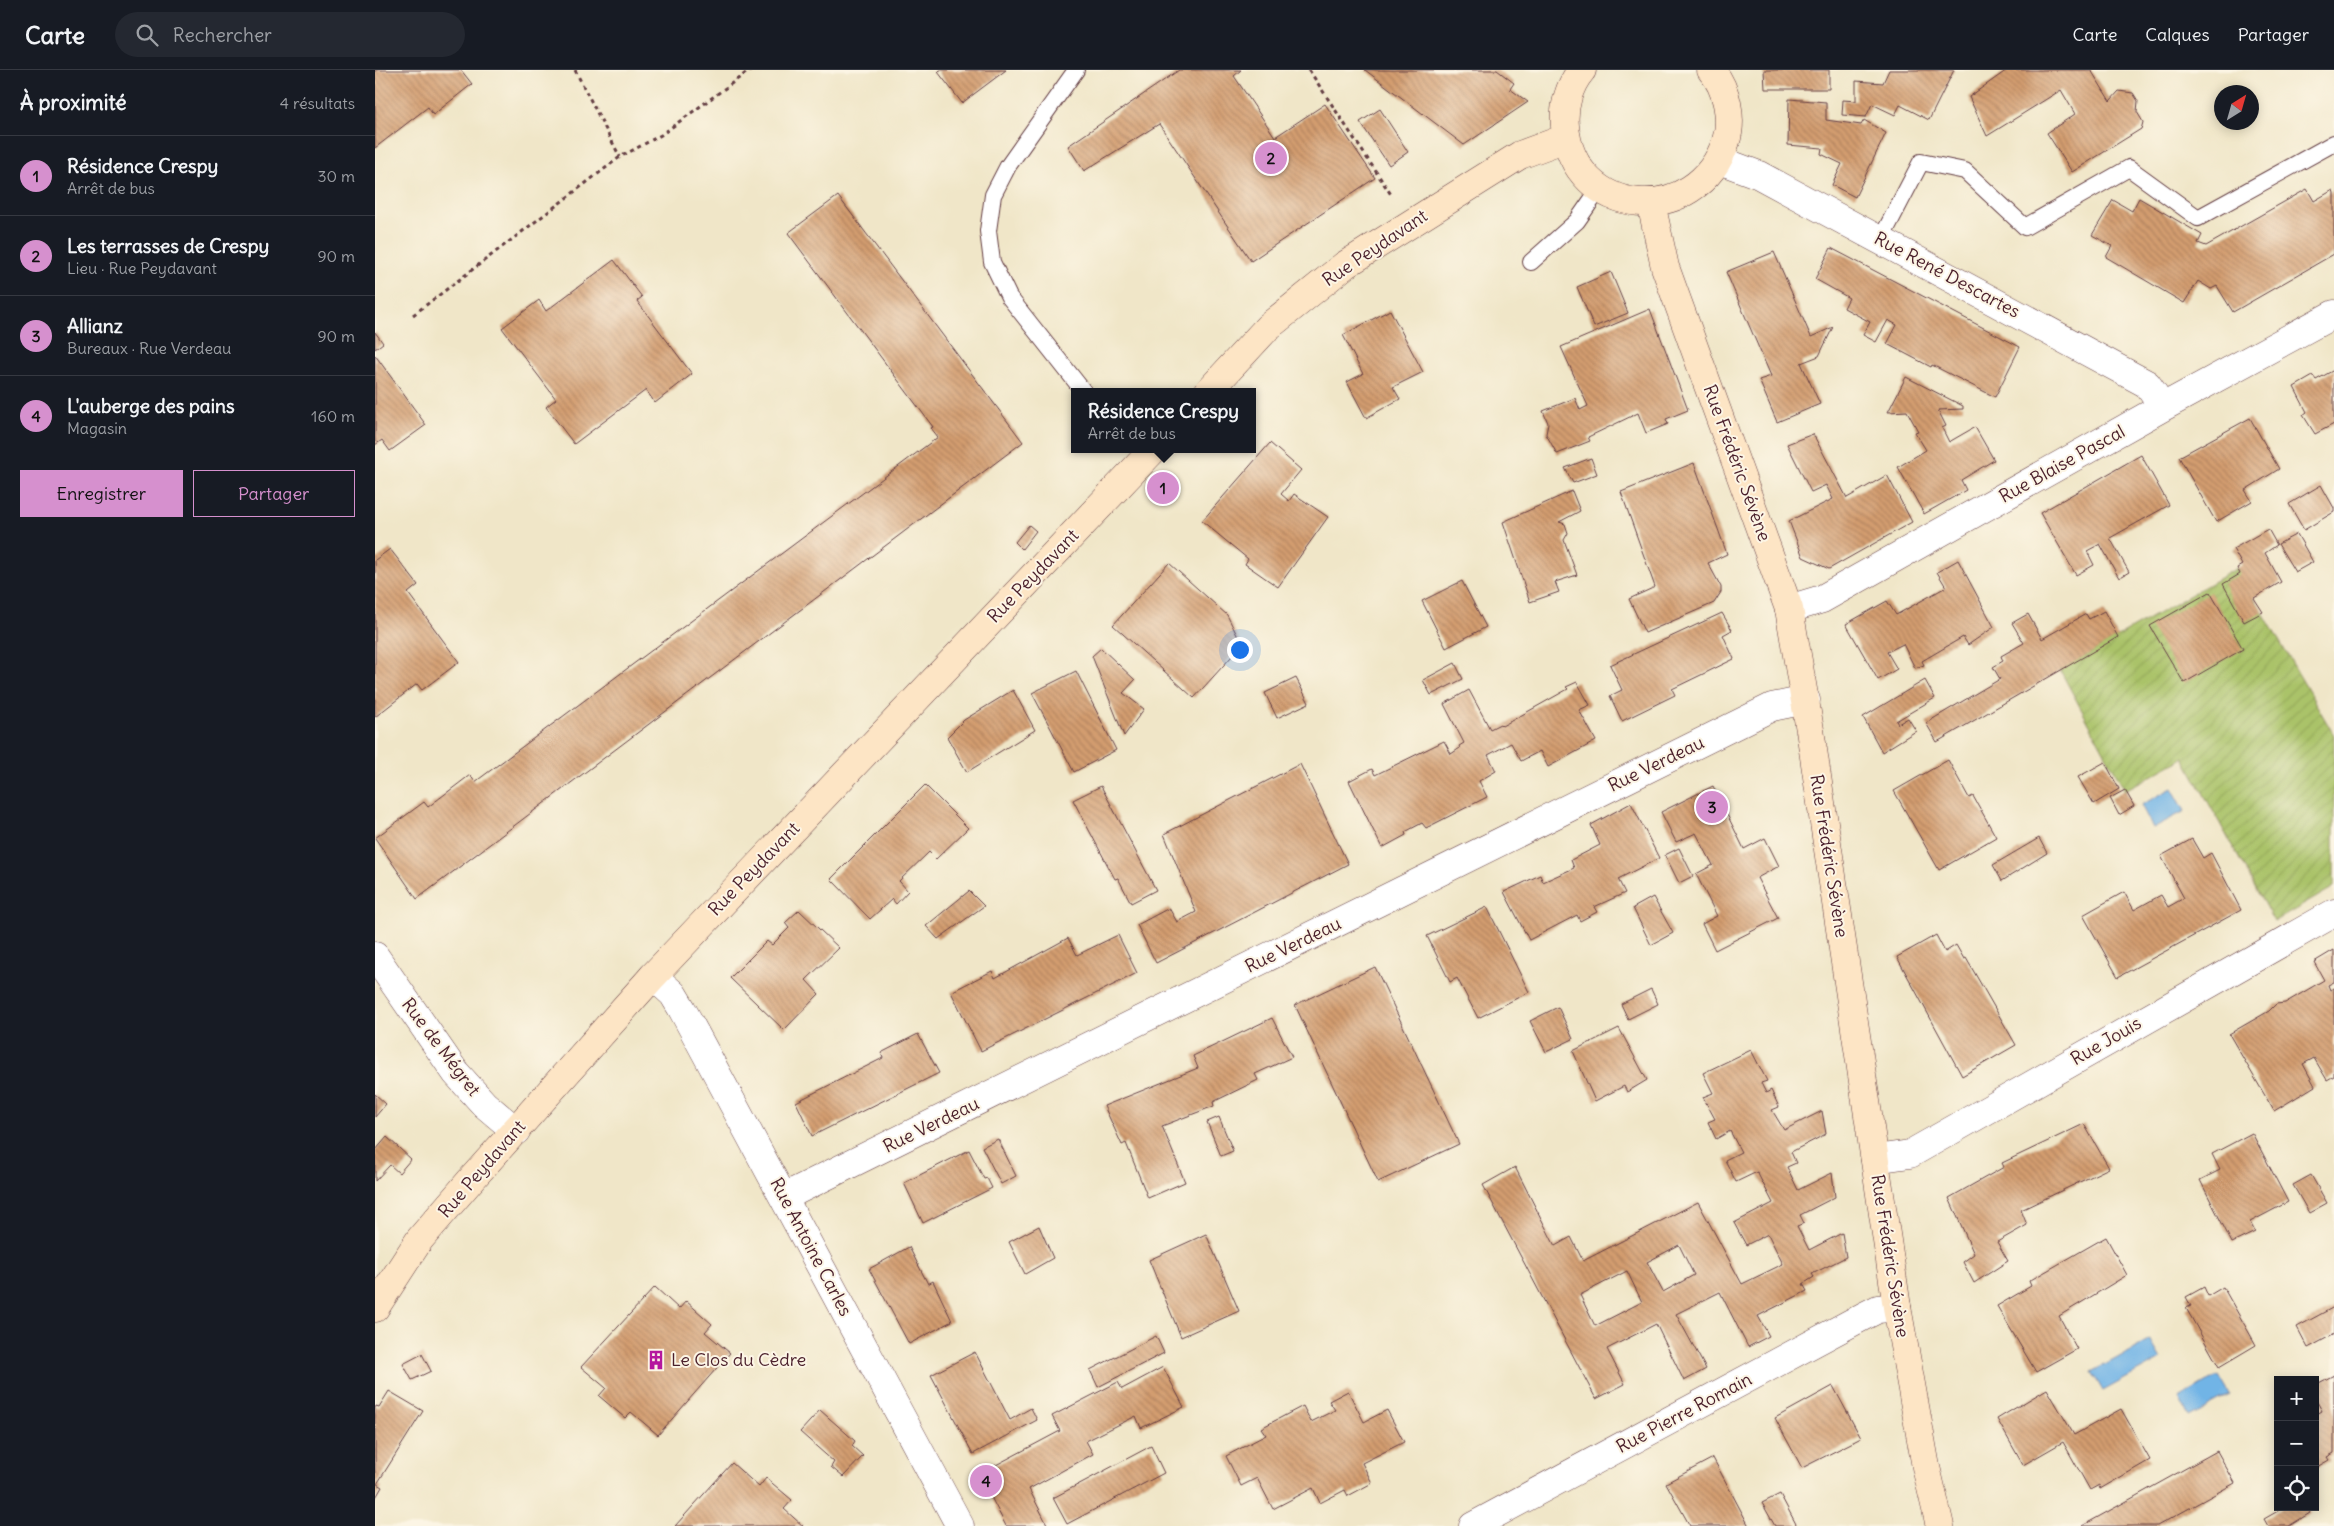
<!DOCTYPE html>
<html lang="fr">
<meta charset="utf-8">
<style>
body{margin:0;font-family:Delius,sans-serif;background:#242831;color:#f1f3f6}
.controls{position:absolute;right:15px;bottom:15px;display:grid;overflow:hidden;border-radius:0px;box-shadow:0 2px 12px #0003}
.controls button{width:45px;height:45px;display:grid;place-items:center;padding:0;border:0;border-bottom:1px solid #363941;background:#171b24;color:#f1f3f6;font:25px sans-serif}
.compass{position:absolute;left:1839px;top:15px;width:45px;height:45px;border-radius:50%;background:#171b24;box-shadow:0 2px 12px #0003;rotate:37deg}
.you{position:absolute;left:864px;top:579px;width:18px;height:18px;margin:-12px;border:4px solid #fff;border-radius:50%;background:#1a73e8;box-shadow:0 0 0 8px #1a73e833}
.badge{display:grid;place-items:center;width:32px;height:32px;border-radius:50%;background:#d690ce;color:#111;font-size:16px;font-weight:700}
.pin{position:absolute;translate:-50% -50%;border:2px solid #fff;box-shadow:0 1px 5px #0006}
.popup{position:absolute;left:696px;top:318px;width:185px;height:65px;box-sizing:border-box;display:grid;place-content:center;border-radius:0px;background:#171b24;filter:drop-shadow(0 1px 4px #0005);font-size:16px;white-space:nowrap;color:#9ea1a6}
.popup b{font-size:19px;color:#f1f3f6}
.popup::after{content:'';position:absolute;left:50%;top:100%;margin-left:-10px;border:10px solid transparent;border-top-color:#171b24}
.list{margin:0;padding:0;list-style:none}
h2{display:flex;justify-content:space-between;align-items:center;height:65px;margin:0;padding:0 20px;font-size:21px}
h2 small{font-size:16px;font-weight:400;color:#9ea1a6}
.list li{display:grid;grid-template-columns:32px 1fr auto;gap:15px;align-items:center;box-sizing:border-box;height:80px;padding:0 20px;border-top:1px solid #363941}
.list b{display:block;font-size:19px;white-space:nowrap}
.list p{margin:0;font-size:16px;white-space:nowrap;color:#9ea1a6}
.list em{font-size:16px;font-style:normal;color:#9ea1a6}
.actions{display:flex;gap:10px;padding:15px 20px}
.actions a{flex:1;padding:11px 0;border:1px solid #d690ce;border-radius:0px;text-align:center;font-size:18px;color:#d690ce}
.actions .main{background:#d690ce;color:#111}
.icon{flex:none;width:28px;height:28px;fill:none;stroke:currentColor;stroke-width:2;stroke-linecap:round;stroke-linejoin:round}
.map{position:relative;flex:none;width:1959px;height:1456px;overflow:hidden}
header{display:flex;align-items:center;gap:30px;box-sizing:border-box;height:70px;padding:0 25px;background:#171b24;border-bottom:1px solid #363941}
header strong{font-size:24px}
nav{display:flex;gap:28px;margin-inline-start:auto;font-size:18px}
.search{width:350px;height:45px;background:#242831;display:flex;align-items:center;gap:12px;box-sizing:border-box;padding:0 18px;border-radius:28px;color:#9ea1a6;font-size:19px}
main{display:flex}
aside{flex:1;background:#171b24}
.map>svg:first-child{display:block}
</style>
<header>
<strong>Carte</strong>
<div class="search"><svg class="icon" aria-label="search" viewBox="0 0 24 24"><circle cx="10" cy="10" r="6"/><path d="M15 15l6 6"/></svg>Rechercher</div>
<nav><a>Carte</a><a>Calques</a><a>Partager</a></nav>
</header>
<main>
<aside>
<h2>À proximité<small>4 résultats</small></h2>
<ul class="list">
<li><span class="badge">1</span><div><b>Résidence Crespy</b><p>Arrêt de bus</p></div><em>30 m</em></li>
<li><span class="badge">2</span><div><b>Les terrasses de Crespy</b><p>Lieu · Rue Peydavant</p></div><em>90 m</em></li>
<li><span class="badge">3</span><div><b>Allianz</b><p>Bureaux · Rue Verdeau</p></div><em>90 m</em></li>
<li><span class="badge">4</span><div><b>L'auberge des pains</b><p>Magasin</p></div><em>160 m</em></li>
</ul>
<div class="actions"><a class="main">Enregistrer</a><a>Partager</a></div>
</aside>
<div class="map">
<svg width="1959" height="1456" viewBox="0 0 1959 1456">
<defs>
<pattern id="garden-furrows" width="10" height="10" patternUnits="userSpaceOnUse" patternTransform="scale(1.25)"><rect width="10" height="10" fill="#aac369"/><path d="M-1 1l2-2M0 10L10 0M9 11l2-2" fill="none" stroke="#94a75b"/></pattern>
<pattern id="building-back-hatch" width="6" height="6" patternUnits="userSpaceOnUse" patternTransform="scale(1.25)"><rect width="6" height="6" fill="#d39d70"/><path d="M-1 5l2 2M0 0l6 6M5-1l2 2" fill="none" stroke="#ad7f5c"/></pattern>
</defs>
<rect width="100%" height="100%" fill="#fcf5e5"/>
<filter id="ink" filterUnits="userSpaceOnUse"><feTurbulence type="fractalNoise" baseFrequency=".02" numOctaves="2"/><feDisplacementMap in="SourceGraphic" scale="10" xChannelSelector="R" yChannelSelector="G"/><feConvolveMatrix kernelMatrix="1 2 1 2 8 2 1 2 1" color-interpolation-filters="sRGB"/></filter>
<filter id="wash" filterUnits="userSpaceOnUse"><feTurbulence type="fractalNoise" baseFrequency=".0096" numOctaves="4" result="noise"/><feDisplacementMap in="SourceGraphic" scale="20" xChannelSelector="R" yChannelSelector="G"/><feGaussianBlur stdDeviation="1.12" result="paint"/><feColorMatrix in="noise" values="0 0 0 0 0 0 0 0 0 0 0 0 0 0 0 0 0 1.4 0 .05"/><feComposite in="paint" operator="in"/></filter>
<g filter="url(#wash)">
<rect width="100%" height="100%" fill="#f0e6c8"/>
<path fill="url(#garden-furrows)" stroke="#7a714a" d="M1862,498L1959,665V817L1899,852L1809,688L1750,720L1685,600Z"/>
<path fill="#71b4e6" stroke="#5e6a88" d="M1797,718L1810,741L1778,758L1766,735Z
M1775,1270L1786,1289L1728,1321L1717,1302Z
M1844,1306L1855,1325L1814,1347L1804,1328Z"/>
<g id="blocks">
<path fill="url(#building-back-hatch)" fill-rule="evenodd" d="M0,0H86L97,14L58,45L53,37L0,78Z
M565,0H631L587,33L563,2Z
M804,0H866L859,6L900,67L950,34L1000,108L876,191L784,54L709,101L693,76Z
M990,0H1122L1139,13L1135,19L1153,32L1089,75Z
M1389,0H1454V19H1390Z
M1514,0H1579L1554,50L1525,35L1520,45L1497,34L1491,47L1467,45L1468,30L1481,31V11L1508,13Z
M1632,0H1716L1735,31L1744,21L1758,23L1763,31L1762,42L1768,52L1767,56L1766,59L1697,102L1672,63L1700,44L1686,20L1612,66L1594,27Z
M1414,29L1451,32V50L1486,55L1489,50L1511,63L1480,127L1457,115L1467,94L1446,84L1447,78L1413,75Z
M1005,39L1033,82L1014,95L985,52Z
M1932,119L1939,131L1958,120L1959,123V184L1858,242L1842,216L1836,219L1823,211L1809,233L1731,187L1737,176L1717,165L1738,130L1757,141L1764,128L1827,165L1823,173L1831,176Z
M463,126L648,372L42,829L0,768L49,732L53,737L95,705L100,712L563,367L556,358L558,357L413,163Z
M1456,178L1645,277L1620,327L1557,295L1556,297L1512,274L1522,255L1513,250L1501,272L1488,265L1495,252L1469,238L1474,228L1440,209Z
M1399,182L1436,267L1458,257L1444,286L1426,293L1445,334L1402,352L1384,310L1396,306L1351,202Z
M239,190L267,227L262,231L317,304L280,333L271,320L199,374L171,337L181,329L127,258L164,230L171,241Z
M1236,202L1253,243L1219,257L1202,217Z
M1275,239L1313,340L1291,349L1293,354L1271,363L1263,343L1213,367L1215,371L1182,384L1171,364L1173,353L1168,341L1200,328L1205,340L1213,336L1186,277Z
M1015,240L1048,302L1018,317L1025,329L991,348L972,312L988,304L968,265Z
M0,262L8,273L0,279Z
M0,285L51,355L15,381L7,370L0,375Z
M1959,300V354L1940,364L1928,345L1932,342L1919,317L1938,306L1941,310Z
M1531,307L1588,336V339L1563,340L1571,356L1567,358L1574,372L1600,357L1619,390L1586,410L1591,420L1549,444L1523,397L1551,380L1540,362L1543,361L1532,341L1513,342Z
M1875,348L1904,399L1870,420L1877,431L1841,452L1804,387Z
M1438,364L1472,428L1512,405L1537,452L1454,499L1428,487L1414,451L1458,429L1451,415L1436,422L1412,374Z
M895,373L926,400L906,424L914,431L919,424L953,447L903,517L870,494L873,489L827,451Z
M1766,385L1794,435L1735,468L1754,502L1744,508L1725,474L1712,481L1719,495L1701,505L1665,443Z
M1216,388L1222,404L1198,413L1190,398Z
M1319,393L1352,484L1333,493L1346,517V522L1339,533L1270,563L1254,529L1280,517L1246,422Z
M1946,415L1959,438V442L1929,460L1914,434Z
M1197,421L1205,441L1184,452L1190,454L1193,463L1189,470L1202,505L1180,512L1184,522L1155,532L1128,452Z
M654,455L661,461L647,479L640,472Z
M1893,459L1902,475L1890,483L1906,512L1879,528L1888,542L1869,552L1848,514L1865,504L1862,498L1867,495L1858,479Z
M1922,464L1938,492L1920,502L1903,474Z
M15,479L43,515L33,523L84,592L47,620L42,614L0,647V490Z
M1583,490L1619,557L1593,575L1588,567L1547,591L1549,595L1540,598L1528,574L1512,582L1522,599L1503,610L1471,554L1512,531L1521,545L1571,517L1562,502Z
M794,493L852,545L867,575L819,628L738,555Z
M1087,511L1111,557L1071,578L1047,531Z
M1835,522L1868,579L1809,613L1775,556Z
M1729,541L1743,567L1562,672L1551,653L1625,609L1618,597L1628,591L1626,586L1649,573L1637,553L1653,544L1667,569L1711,544L1714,549Z
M1347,543L1357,560L1348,565L1359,589L1297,619L1300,625L1247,651L1235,626L1247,620L1235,595Z
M726,578L760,610L748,623L769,639L749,666L717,586Z
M1080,593L1088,609L1056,625L1048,610Z
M701,601L741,680L699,702L657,623Z
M921,608L934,633L902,648L890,623Z
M1550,610L1560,628L1521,651L1523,654L1533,648L1541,661L1507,682L1488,647Z
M1202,612L1215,635L1204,640L1221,671L1173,697L1165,681L1146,691L1136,673L1113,685L1121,701L1104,711L1112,727L1051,758L1047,753L1030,762L1031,765L1007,778L974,711L997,699L1000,705L1069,671L1076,684L1085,678L1084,676L1089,673L1069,634L1094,620L1115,659L1125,654L1127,656L1145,646L1193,619L1191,617Z
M638,620L660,660L592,702L572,667L589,650Z
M1573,690L1594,728L1598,726L1621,767L1564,800L1519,721Z
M1730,692L1744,719L1719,734L1703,707Z
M925,694L973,794L781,893L762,855L794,838L802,852L821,842L789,764Z
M550,715L593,758L561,789L554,782L524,811L533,821L521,834L517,829L495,849L456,809Z
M726,716L781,820L756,833L743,808L740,809L698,730Z
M1338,716L1369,779L1390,768L1404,796L1382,808L1403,848L1340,880L1327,854L1342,846L1321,804L1338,795L1321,763L1301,772L1286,742Z
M1750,720L1759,736L1744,745L1735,728Z
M1256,733L1284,788L1243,809L1250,823L1219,837L1222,842L1205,851L1202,845L1154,870L1129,822L1165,805L1168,812L1199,798L1196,790L1225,775L1216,755Z
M1664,768L1672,783L1627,811L1618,795Z
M1817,769L1828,788L1836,783L1866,840L1743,907L1708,845L1749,822L1759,840L1786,825L1793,837L1809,828L1786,786Z
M1304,778L1318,806L1304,813L1290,785Z
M594,821L609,836L563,869L551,856Z
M1278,827L1298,863L1276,875L1258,838Z
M1112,837L1154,922L1103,948L1082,908L1075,912L1052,866Z
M424,840L464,878L431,910L444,924L409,960L355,908L392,871L397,875L414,858L410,853Z
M743,865L762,903L606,981L576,922L617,901L620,908L693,868L702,885Z
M1561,865L1570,882L1581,875L1589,889L1591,888L1641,975L1587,1006L1522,887Z
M1959,880V912L1953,915L1955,920L1959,918V1006L1952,1010L1939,988L1928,994L1940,1016L1899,1041L1854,964L1894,941L1901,934L1910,933L1949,910L1939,892Z
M1000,897L1084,1074L1003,1112L920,935Z
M1276,919L1283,934L1253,949L1246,934Z
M1183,937L1198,969L1171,982L1155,951Z
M897,948L917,987L880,1004L883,1010L838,1032L839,1036L787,1056L810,1112L773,1128L751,1073L747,1075L729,1036L823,998L818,986Z
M1244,958L1272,1010L1252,1022L1249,1016L1220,1031L1198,981Z
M543,964L564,1003L437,1066L421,1032L508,988L506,983Z
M1376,980L1392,1011L1386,1013L1391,1023L1396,1020L1404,1037L1397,1040L1409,1060L1447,1041L1451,1064L1416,1082L1421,1093L1412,1097L1423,1120L1457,1103L1460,1127L1425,1145L1429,1153L1422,1156L1434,1180L1467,1163L1471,1187L1437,1204L1439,1207L1428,1214L1432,1221L1383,1246L1394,1266L1373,1277L1345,1222L1301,1244L1331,1299L1309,1311L1281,1254L1232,1279L1250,1314L1221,1329L1108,1115L1140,1097L1180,1176L1196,1167L1208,1191L1323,1132L1367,1214L1408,1194L1393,1164L1371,1175L1359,1153L1398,1133L1382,1102L1361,1112L1350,1090L1366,1082L1355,1061L1341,1069L1333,1052L1340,1049L1328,1027L1338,1023L1328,1003ZM1304,1175L1319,1205L1288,1222L1272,1192ZM1252,1201L1267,1232L1220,1256L1205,1225Z
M0,1024L11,1034L0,1047Z
M844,1047L858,1081L846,1086L832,1052Z
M1709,1054L1734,1098L1646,1140L1652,1155L1622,1172L1633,1191L1599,1213L1588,1192L1599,1184L1574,1128L1629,1097L1627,1093Z
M1877,1063L1913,1132L1875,1152L1880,1162L1857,1173L1825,1110L1845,1100L1837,1084Z
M12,1067L36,1089L24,1103L15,1095L0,1111V1081Z
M623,1069L641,1106L626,1114L607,1077Z
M594,1080L609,1109L612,1108L617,1118L548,1153L529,1113Z
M1936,1105L1952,1133L1934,1143L1918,1115Z
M664,1156L678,1188L650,1204L634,1172Z
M831,1164L864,1241L806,1267L774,1190Z
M1731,1167L1752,1205L1684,1246L1702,1279L1661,1302L1622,1236L1656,1216L1654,1211Z
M534,1177L553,1214L558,1211L577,1251L534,1274L494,1199Z
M280,1217L304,1239L311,1231L337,1254L330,1262L355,1283L283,1365L256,1342L250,1348L224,1326L231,1318L206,1297Z
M1829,1217L1833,1226L1848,1217L1881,1275L1844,1297L1811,1238L1816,1236L1811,1227Z
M1959,1237V1264L1933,1278L1922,1257Z
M781,1266L789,1283L723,1317L715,1300Z
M600,1282L635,1350L656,1338L662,1350L598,1384L556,1305Z
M47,1284L56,1301L37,1310L28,1294Z
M788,1297L809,1337L766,1358L761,1346L711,1371L718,1384L654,1419L673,1456H631L604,1404L685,1361L677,1346L743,1312L747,1319Z
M1959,1305V1383L1952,1387L1954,1390L1940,1398V1345L1947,1341L1940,1328V1315Z
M1458,1316L1486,1368L1427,1398L1400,1348Z
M1672,1319L1699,1365L1746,1339L1775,1390L1725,1419L1724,1415L1715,1420L1688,1372L1648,1395L1622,1349Z
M14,1321L48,1341L2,1414L7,1417L0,1429V1338L1,1336L4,1337Z
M973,1321L989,1352L1012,1340L1029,1372L987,1393L997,1413L973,1426L970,1420L945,1433L938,1418L898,1439L882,1408L866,1416L851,1386L891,1365L886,1358L928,1336L936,1352L960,1340L954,1331Z
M445,1340L480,1371L477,1376L488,1386L468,1407L456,1397L459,1392L425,1362Z
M776,1376L789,1403L692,1454L678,1428Z
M1842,1381L1860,1413L1782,1456H1707Z
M1338,1388L1374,1456H1315L1291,1413Z
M357,1393L384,1417L391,1408L417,1430L409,1439L428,1456H300Z
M1405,1424L1422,1456H1400L1387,1433Z
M1910,1437H1932L1935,1443L1914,1456H1893L1889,1449Z"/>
</g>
</g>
<g filter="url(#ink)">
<use href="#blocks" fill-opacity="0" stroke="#633d43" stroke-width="1"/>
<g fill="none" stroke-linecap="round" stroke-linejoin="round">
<defs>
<path id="lane" d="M701,0L633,96L618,125L613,161L617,192L634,227L709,322
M1506,169L1546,92L1590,101L1650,157L1754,98L1823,148L1959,73
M1156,192L1202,151L1225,118"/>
<path id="street" d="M1344,90L1384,105L1772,314L1788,337
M1414,539L1447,529L1788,337L1959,244
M0,886L81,1003L109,1034L141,1061
M278,906L298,924L307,939L585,1456
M1500,1089L1535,1084L1959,843
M409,1127L1397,637L1431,630
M1098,1456L1489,1246L1503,1239L1522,1237"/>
<path id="secondary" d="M1207,0C1194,15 1188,37 1190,56C1198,149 1322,160 1351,71C1358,49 1352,18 1336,0
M1276,133L1290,197L1414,539L1435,660L1522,1237L1551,1397L1565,1456
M833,322L893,257L970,195L1145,85L1191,68
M0,1238L45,1169L95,1111L278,906L779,379"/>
</defs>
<use href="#lane" stroke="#633d43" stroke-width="18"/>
<use href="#street" stroke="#633d43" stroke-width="29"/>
<use href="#secondary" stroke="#633d43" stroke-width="29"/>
<path stroke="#633d43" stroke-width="3" stroke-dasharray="4 4" stroke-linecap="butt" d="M200,0L245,87
M934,0L1017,126
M38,245L245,87L286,65L375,0"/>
<use href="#lane" stroke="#fff" stroke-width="16"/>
<use href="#street" stroke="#fff" stroke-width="28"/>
<use href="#secondary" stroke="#fde5c5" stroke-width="28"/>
</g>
</g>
<defs>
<symbol id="building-bare" viewBox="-9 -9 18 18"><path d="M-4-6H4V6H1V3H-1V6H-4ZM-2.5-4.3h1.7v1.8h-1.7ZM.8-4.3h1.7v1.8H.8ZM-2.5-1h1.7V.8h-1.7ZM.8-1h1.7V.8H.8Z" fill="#b5179e" stroke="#fcf5e5" stroke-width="2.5" paint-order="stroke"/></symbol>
</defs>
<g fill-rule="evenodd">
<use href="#building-bare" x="267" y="1276" width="28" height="28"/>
</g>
<g text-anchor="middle" stroke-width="4" stroke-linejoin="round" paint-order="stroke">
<g font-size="18" fill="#4a1f2b" stroke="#fcf5e5">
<text transform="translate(1000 178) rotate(-34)" y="6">Rue Peydavant</text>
<text transform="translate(1572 205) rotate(28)" y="6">Rue René Descartes</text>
<text transform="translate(1362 393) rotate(70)" y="6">Rue Frédéric Sévène</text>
<text transform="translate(1687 394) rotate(-29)" y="6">Rue Blaise Pascal</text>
<text transform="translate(658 506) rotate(-46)" y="6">Rue Peydavant</text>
<text transform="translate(1281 694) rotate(-26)" y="6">Rue Verdeau</text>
<text transform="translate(1454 786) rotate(81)" y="6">Rue Frédéric Sévène</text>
<text transform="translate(379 799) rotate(-46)" y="6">Rue Peydavant</text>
<text transform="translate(918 875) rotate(-26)" y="6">Rue Verdeau</text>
<text transform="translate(1731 971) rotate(-30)" y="6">Rue Jouis</text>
<text transform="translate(66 977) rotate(53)" y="6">Rue de Mégret</text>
<text transform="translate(556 1055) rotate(-26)" y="6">Rue Verdeau</text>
<text transform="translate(107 1099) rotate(-49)" y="6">Rue Peydavant</text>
<text transform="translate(436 1177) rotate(62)" y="6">Rue Antoine Carles</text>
<text transform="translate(1515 1186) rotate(81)" y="6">Rue Frédéric Sévène</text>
<text transform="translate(1309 1343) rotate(-28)" y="6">Rue Pierre Romain</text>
</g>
<g font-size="18" fill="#4a1f2b" stroke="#fcf5e5" text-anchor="start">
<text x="296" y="1296">Le Clos du Cèdre</text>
</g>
</g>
</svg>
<div class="controls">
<button>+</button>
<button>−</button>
<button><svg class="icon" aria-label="locate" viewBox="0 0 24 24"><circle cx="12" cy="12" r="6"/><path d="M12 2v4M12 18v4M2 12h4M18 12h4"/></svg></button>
</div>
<svg class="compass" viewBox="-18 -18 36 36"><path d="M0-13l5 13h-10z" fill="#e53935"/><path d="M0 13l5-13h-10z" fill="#9ea1a6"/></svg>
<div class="you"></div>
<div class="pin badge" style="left:788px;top:418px">1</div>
<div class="popup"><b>Résidence Crespy</b>Arrêt de bus</div>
<div class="pin badge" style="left:896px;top:88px">2</div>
<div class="pin badge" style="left:1337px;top:737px">3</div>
<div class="pin badge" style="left:611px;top:1411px">4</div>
</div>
</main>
